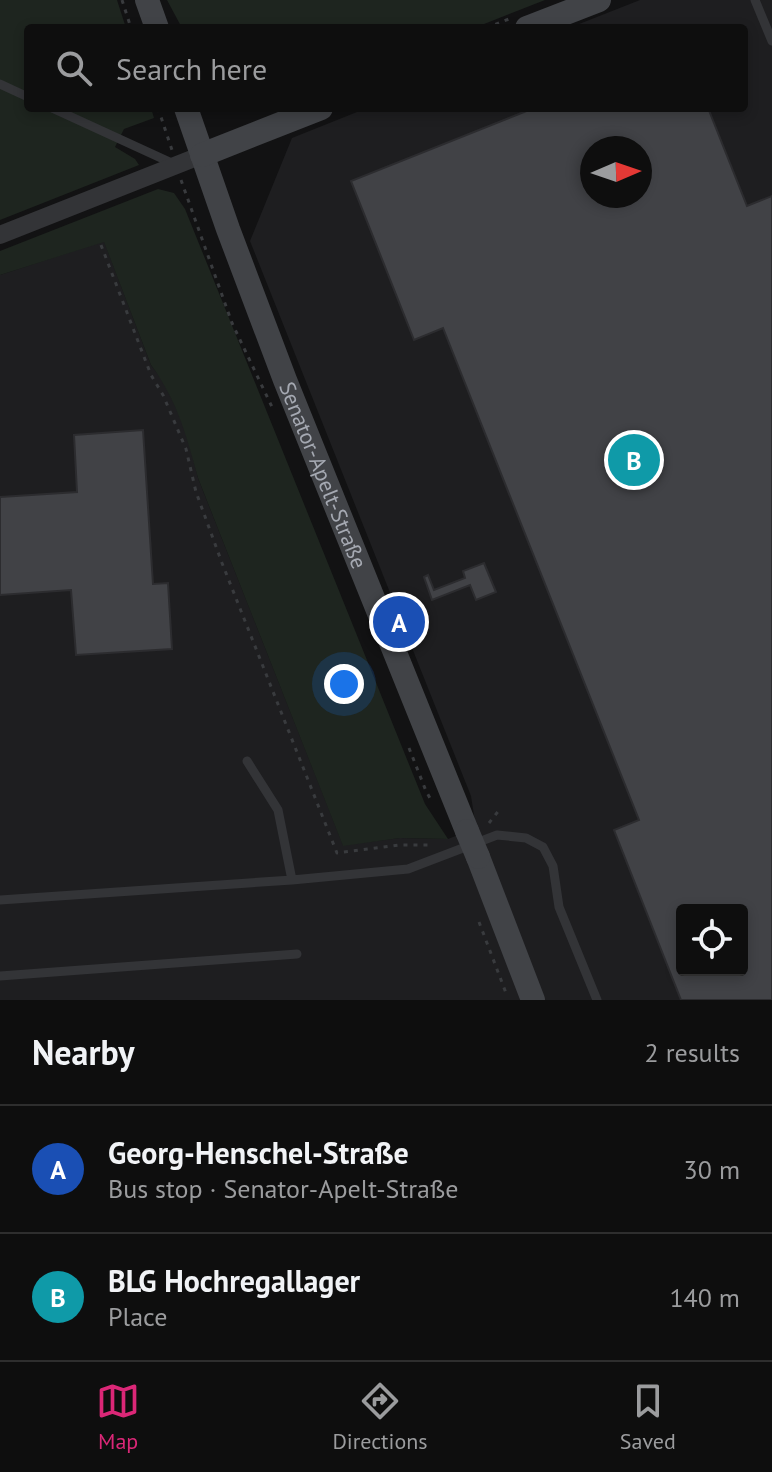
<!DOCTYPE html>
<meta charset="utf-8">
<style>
body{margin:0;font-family:"PT Sans",sans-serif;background:#171717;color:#f1f3f6}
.controls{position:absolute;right:24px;bottom:24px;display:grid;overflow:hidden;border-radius:8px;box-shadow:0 4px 12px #0003}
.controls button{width:72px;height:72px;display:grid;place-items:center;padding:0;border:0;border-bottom:2px solid #2e2e2e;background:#0e0e0e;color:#f1f3f6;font:40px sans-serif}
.compass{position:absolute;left:580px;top:136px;width:72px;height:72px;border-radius:50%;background:#0e0e0e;box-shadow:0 4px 12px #0003;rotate:88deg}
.you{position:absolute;left:344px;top:684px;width:28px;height:28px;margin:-20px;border:6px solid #fff;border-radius:50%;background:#1a73e8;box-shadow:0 0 0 12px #1a73e833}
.badge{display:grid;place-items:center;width:52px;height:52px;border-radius:50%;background:#db2777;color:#fff;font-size:26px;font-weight:700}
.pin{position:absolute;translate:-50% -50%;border:4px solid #fff;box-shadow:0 2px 8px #0006}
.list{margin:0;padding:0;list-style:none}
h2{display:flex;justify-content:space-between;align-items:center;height:104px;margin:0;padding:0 32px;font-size:34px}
h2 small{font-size:26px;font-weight:400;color:#9b9c9e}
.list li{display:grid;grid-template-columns:52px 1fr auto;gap:24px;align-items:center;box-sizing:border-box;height:128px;padding:0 32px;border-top:2px solid #2e2e2e}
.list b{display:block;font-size:30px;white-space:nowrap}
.list p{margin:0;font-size:26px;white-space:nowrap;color:#9b9c9e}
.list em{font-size:26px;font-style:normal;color:#9b9c9e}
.icon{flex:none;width:44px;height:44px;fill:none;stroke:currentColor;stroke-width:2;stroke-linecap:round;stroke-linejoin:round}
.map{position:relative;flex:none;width:772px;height:1000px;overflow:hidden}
.search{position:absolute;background:#0e0e0e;box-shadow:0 4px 12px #0003;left:24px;right:24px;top:24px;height:88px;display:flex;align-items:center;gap:20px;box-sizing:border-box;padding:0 28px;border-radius:8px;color:#9b9c9e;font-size:30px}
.sheet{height:360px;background:#0e0e0e}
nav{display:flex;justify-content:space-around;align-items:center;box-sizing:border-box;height:112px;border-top:2px solid #2e2e2e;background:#0e0e0e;font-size:22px;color:#9b9c9e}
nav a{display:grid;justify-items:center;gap:4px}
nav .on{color:#db2777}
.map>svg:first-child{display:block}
</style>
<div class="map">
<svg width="772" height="1000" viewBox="0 0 772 1000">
<rect width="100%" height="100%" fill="#121213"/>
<path fill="#1e1e20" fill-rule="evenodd" d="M640,0H772V1000H0V275L104,241L151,365L164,382L186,429L198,478L343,845L400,838L448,839L476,828L471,796L250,241L292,138L367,108H744V28H569ZM592,148H640V196H592ZM682,910H742V970H682Z"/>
<path fill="#1e251f" d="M0,0H117L126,28H28V108H151L154,118L124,129L115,147L135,159L139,165L0,220Z
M167,0H545L474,28H182Z
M158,189L174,193L185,209L425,804L448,839L400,838L343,846L198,478C187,437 177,400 151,365L104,242L0,275V251Z"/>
<path fill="#414246" stroke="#2c2c2f" stroke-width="2" fill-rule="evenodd" d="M534,108H708L747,206L772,196V1000H681L614,830L639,820L443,328L414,340L351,181ZM592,148H640V196H592ZM682,910H742V970H682Z
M143,430L153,584L168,583L172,649L76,655L71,590L0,595V497L77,492L74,435Z
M484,563L496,592L476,600L470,585L432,600L424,577L428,575L434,590L465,578L463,571Z"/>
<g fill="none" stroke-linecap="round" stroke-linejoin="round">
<path stroke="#393b3e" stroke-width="3" stroke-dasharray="4 6" stroke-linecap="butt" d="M122,0L131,28
M486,28L509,19
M158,108L172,150
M181,180L232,323L272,407
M101,245L151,375L163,395L186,449L196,492L222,563L337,853L399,845H432
M409,748L426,791L431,800
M489,823L500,809
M479,922L506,993"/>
<path stroke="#333437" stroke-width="9" d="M755,0L772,41
M0,84L28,97
M52,108L174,164
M247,761L278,810L292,880
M0,900L292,880L408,869L497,835L526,838L543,847L553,866L559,907L597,1000
M0,976L297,954"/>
<path stroke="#333437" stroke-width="18" d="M0,235L202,155"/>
<g stroke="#414347" stroke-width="24">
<path d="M147,0L157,28"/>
<path d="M527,28L599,0"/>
<path id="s1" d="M186,108L228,229L285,380L467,831"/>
<path d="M202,155L321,108"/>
<path d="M478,857L533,1000"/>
</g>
<path stroke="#414347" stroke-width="24" d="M467,831L478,857"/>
</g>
<g text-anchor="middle" stroke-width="7" stroke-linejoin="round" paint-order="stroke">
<g font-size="22" fill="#a5a9b2" stroke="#0d0d0e">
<text dy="8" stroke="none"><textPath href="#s1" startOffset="392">Senator-Apelt-Straße</textPath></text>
</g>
</g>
</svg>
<div class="controls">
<button><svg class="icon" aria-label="locate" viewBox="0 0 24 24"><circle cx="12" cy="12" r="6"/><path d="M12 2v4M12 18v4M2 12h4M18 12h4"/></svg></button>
</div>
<svg class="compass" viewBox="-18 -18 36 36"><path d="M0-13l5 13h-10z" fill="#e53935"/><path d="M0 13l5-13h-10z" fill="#9b9c9e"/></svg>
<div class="you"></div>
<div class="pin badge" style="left:399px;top:622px;background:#1a4fb4">A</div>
<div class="pin badge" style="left:634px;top:460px;background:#0f9aa8">B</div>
<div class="search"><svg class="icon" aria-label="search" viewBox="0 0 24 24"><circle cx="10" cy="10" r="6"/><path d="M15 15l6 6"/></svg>Search here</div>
</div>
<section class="sheet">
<h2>Nearby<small>2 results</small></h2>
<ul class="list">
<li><span class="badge" style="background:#1a4fb4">A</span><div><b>Georg-Henschel-Straße</b><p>Bus stop · Senator-Apelt-Straße</p></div><em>30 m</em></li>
<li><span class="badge" style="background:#0f9aa8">B</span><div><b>BLG Hochregallager</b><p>Place</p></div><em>140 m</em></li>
</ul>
</section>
<nav>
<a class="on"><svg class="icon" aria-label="map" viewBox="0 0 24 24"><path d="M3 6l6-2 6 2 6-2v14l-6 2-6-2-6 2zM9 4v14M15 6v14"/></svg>Map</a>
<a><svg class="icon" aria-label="directions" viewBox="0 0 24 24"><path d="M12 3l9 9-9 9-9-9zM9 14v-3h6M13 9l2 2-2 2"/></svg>Directions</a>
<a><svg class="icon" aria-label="saved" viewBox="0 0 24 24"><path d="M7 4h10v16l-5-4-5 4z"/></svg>Saved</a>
</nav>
